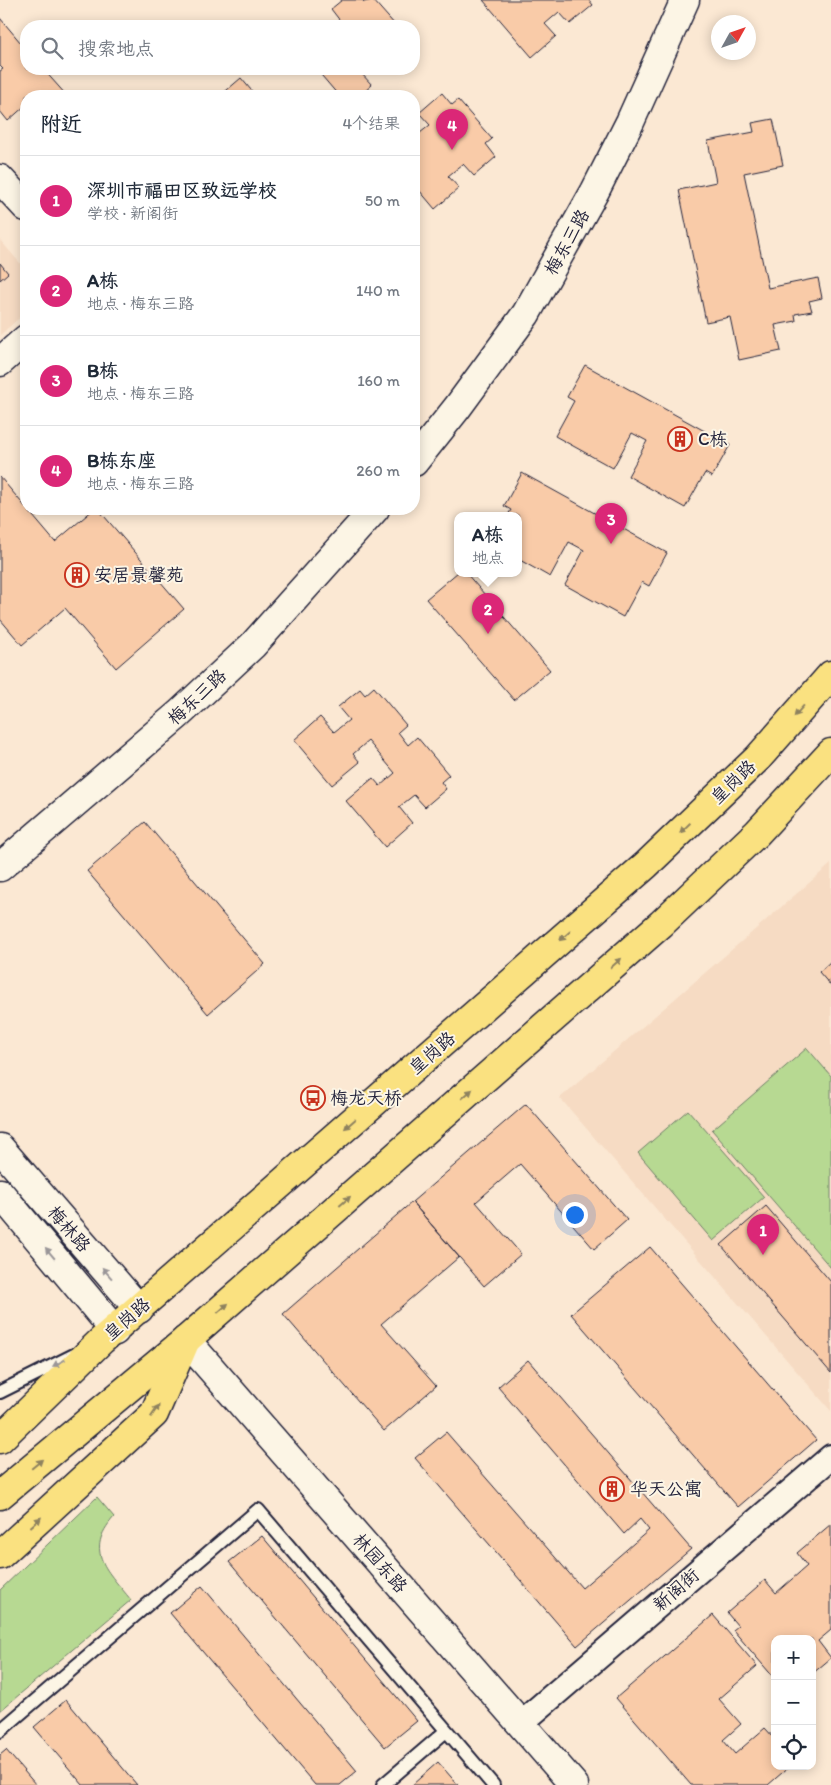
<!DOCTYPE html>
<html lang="zh">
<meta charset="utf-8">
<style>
body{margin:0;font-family:Itim,"LXGW WenKai TC",sans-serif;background:#f6f6f7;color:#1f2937}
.controls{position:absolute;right:15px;bottom:15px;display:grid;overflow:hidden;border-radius:10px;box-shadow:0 2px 12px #0003}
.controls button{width:45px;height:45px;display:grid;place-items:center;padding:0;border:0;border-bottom:1px solid #e0e1e3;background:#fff;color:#1f2937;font:25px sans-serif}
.compass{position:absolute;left:711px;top:15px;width:45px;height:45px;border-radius:50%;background:#fff;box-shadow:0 2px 12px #0003;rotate:50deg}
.you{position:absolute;left:574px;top:1214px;width:18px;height:18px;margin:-12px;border:4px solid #fff;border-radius:50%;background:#1a73e8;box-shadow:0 0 0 8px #1a73e833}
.badge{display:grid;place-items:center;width:32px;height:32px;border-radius:50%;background:#db2777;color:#fff;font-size:16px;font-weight:700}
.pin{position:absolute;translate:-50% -41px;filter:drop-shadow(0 1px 2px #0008)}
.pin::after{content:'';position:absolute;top:26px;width:18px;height:15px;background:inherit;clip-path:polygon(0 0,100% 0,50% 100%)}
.popup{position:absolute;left:454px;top:512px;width:68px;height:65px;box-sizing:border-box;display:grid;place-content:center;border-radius:10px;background:#fff;filter:drop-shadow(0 1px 4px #0005);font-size:16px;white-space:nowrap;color:#747a83}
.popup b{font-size:19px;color:#1f2937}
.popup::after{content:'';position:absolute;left:50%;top:100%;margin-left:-10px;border:10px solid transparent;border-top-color:#fff}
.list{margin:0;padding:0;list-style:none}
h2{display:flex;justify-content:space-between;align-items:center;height:65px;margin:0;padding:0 20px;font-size:21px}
h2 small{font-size:16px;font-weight:400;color:#747a83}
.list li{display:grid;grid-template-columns:32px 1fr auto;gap:15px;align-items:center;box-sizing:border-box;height:90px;padding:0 20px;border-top:1px solid #e0e1e3}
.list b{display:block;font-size:19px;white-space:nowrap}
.list p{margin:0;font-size:16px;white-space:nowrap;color:#747a83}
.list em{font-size:16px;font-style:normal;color:#747a83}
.icon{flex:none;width:28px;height:28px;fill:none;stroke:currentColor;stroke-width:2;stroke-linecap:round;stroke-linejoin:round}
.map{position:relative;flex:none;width:831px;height:1785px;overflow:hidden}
.search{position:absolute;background:#fff;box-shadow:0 2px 12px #0003;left:20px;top:20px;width:400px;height:55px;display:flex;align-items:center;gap:12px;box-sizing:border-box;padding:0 18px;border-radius:20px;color:#747a83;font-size:19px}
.panel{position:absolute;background:#fff;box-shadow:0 2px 12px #0003;left:20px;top:90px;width:400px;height:425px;border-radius:20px}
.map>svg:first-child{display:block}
</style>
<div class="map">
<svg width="831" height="1785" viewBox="0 0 831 1785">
<rect width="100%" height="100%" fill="#fbe8d3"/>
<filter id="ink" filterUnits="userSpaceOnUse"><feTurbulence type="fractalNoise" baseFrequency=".02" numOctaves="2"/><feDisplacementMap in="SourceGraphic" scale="10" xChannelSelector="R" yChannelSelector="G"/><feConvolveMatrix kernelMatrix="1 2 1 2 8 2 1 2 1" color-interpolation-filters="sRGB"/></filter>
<g filter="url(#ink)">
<path fill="#f6dbc3" d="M0,240L26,270V312L0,335Z
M831,864V1411L560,1098Z"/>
<path fill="#b7d992" stroke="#6c7e66" d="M807,1048L831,1076V1268L712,1130Z
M688,1110L764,1197L713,1241L638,1153Z
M97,1497L114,1517C83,1552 108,1571 131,1600L0,1711V1590Z"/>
<path fill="#f9cba8" stroke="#22223b" d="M342,0H362L364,2L373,0L396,26H336L341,22L331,9Z
M483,0H589L593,5L570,24L559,12L545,24L556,36L532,57Z
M0,18L26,49V69H43L67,96H26V105L8,121L0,111V71L3,69L0,66Z
M316,69H365L361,73L372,85L359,96H339Z
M241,78L256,96H220Z
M442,93L452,105L458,100L492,139L486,144L496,157L474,176L463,164L448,176L459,188L435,209L414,184V135L415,137L430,125L419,113Z
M773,119L783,165L744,173L768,288L818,278L822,298L809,301L812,311L795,314L796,321L775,325L781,351L739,360L730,317L706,322L679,190L716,182L708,141L754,132L752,123Z
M0,263L8,273L0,280Z
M585,365L730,445L712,477L705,473L685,508L628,476L647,441L632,433L613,468L555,436L574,401L567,397Z
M522,473L667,553L649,586L642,582L623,617L565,585L584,550L569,542L550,577L518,559V515H508L511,510L504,506Z
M0,477L55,542L94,509H98L184,609L116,668L65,608L22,645L0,619Z
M458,572L466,573L550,670L514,700L426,599Z
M374,687L406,725L398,732L408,745L417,737L449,775L441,782L446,789L425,807L414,795L399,807L412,823L385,847L346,801L373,778L380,786L395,773L368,741L353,754L360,762L332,785L294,740L320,717L334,732L349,720L338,707L360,689L365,695Z
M145,822L265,964L208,1014L87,871Z
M831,961V986L819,972Z
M526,1104L627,1220L594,1249L520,1164L476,1202L521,1254L484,1286L412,1202Z
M412,1202L459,1257L381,1324L436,1386L384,1431L283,1314Z
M766,1206L831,1282V1373L721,1245Z
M650,1247L816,1440L738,1507L571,1314Z
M528,1360L691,1549L577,1646L415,1458L446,1432L582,1588L649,1530L640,1519L624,1534L498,1387Z
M831,1524V1630L818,1641L831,1658L812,1674V1639H775V1679L733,1630L738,1626L727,1613L765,1580L776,1593L807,1566L797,1553Z
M262,1536L417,1721L385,1747L229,1562Z
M202,1586L357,1771L340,1785H315L170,1613Z
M713,1615L757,1666L719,1699L741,1724L723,1740L735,1754L765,1728L775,1739V1766H790L768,1785H691L616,1698Z
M66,1700L137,1785H83L34,1727Z
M6,1750L36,1785H0V1755Z
M438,1762L458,1785H412Z"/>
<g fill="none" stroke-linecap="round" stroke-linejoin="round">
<defs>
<path id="service" d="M0,1392L74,1355
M0,1731L258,1510L493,1785
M383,1785L446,1731"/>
<path id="minor" d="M520,1724L831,1457"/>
<path id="tertiary" d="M0,179L26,207
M0,362L26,339
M414,462L457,408L526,314L595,191L630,122L685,0
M0,867L179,714L253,645L375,509
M186,1340L574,1785"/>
<path id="secondary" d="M0,1148L139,1309
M0,1193L115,1331"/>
<path id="primary" d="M0,1555L154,1414L186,1340"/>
<path id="trunk" d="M0,1439L102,1340L646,865L758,758L831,675
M0,1495L186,1340L661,924L757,833L831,753"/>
</defs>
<use href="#service" stroke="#22223b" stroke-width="16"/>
<use href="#minor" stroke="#22223b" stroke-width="28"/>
<use href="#tertiary" stroke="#22223b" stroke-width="31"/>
<use href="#secondary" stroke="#22223b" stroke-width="31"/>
<use href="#primary" stroke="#22223b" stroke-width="31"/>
<use href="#trunk" stroke="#22223b" stroke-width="31"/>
<use href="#service" stroke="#fcf5e5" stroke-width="12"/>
<use href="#minor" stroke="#fcf5e5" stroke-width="24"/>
<use href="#tertiary" stroke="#fcf5e5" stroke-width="28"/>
<use href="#secondary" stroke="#fcf5e5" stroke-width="28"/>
<use href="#primary" stroke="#fae180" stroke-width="28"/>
<use href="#trunk" stroke="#fae180" stroke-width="28"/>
</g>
<defs><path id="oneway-solid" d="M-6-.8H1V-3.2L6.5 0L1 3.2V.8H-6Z" transform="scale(1.25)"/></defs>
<g fill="#8e825e">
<use href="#oneway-solid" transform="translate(799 711) rotate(131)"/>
<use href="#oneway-solid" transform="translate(685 828) rotate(136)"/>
<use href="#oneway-solid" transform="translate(565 936) rotate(139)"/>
<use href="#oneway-solid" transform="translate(616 963) rotate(-41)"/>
<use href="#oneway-solid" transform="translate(467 1094) rotate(-41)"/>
<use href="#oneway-solid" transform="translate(350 1124) rotate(139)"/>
<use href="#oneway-solid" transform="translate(345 1201) rotate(-41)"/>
<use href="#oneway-solid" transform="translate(223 1308) rotate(-41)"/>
<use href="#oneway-solid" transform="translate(155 1411) rotate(-56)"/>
<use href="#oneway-solid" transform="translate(37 1464) rotate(-40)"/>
<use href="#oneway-solid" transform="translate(36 1522) rotate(-42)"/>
</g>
<g fill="#9a9698">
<use href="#oneway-solid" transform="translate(50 1253) rotate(-130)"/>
<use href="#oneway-solid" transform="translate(107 1273) rotate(-131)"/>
<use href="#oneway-solid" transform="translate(59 1363) rotate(152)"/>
</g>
</g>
<defs>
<symbol id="building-ring" viewBox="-11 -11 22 22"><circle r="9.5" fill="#fcf5e5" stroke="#c8321e" stroke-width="1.5"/><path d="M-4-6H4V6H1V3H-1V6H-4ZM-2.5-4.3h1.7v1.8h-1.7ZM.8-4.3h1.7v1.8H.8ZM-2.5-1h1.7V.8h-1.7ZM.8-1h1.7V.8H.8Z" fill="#c8321e"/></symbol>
<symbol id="bus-ring" viewBox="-11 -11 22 22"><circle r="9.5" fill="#fcf5e5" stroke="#c8321e" stroke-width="1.5"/><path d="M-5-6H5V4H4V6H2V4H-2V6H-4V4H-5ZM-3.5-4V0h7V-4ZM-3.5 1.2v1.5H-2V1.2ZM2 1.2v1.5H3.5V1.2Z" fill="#c8321e"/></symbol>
</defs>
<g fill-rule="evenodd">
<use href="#building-ring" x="666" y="425" width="28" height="28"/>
<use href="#building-ring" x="63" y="561" width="28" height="28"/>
<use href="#bus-ring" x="299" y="1084" width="28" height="28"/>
<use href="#building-ring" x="598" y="1475" width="28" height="28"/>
</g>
<g text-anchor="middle" stroke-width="4" stroke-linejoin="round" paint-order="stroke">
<g font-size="18" fill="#22223b" stroke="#fcf5e5">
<text transform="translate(567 242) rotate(-61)" y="6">梅东三路</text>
<text transform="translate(197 697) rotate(-43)" y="6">梅东三路</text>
<text transform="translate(733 782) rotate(-44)" y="6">皇岗路</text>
<text transform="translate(432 1053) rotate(-41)" y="6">皇岗路</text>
<text transform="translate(69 1229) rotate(49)" y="6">梅林路</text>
<text transform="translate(127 1319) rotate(-41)" y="6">皇岗路</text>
<text transform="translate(380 1563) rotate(49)" y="6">林园东路</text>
<text transform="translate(676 1590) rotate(-41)" y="6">新阁街</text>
</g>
<g font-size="18" fill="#22223b" stroke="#fcf5e5" text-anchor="start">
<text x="698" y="445">C栋</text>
<text x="94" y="581">安居景馨苑</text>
<text x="330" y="1104">梅龙天桥</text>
<text x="630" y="1495">华天公寓</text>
</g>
</g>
</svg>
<div class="controls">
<button>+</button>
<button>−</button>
<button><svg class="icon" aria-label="locate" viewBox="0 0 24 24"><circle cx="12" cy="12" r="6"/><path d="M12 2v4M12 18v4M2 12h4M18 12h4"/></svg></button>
</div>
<svg class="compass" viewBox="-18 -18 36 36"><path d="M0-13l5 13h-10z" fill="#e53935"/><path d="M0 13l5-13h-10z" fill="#747a83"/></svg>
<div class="you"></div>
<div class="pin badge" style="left:763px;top:1255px">1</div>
<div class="pin badge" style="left:488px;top:634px">2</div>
<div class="popup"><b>A栋</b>地点</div>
<div class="pin badge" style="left:611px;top:544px">3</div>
<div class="pin badge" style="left:452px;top:150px">4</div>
<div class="search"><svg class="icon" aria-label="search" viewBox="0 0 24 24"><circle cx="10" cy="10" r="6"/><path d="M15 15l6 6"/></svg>搜索地点</div>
<section class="panel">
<h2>附近<small>4个结果</small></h2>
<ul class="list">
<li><span class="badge">1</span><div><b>深圳市福田区致远学校</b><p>学校 · 新阁街</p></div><em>50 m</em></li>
<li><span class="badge">2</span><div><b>A栋</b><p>地点 · 梅东三路</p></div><em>140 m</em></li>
<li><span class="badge">3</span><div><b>B栋</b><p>地点 · 梅东三路</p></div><em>160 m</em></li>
<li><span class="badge">4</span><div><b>B栋东座</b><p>地点 · 梅东三路</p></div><em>260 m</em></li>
</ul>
</section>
</div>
